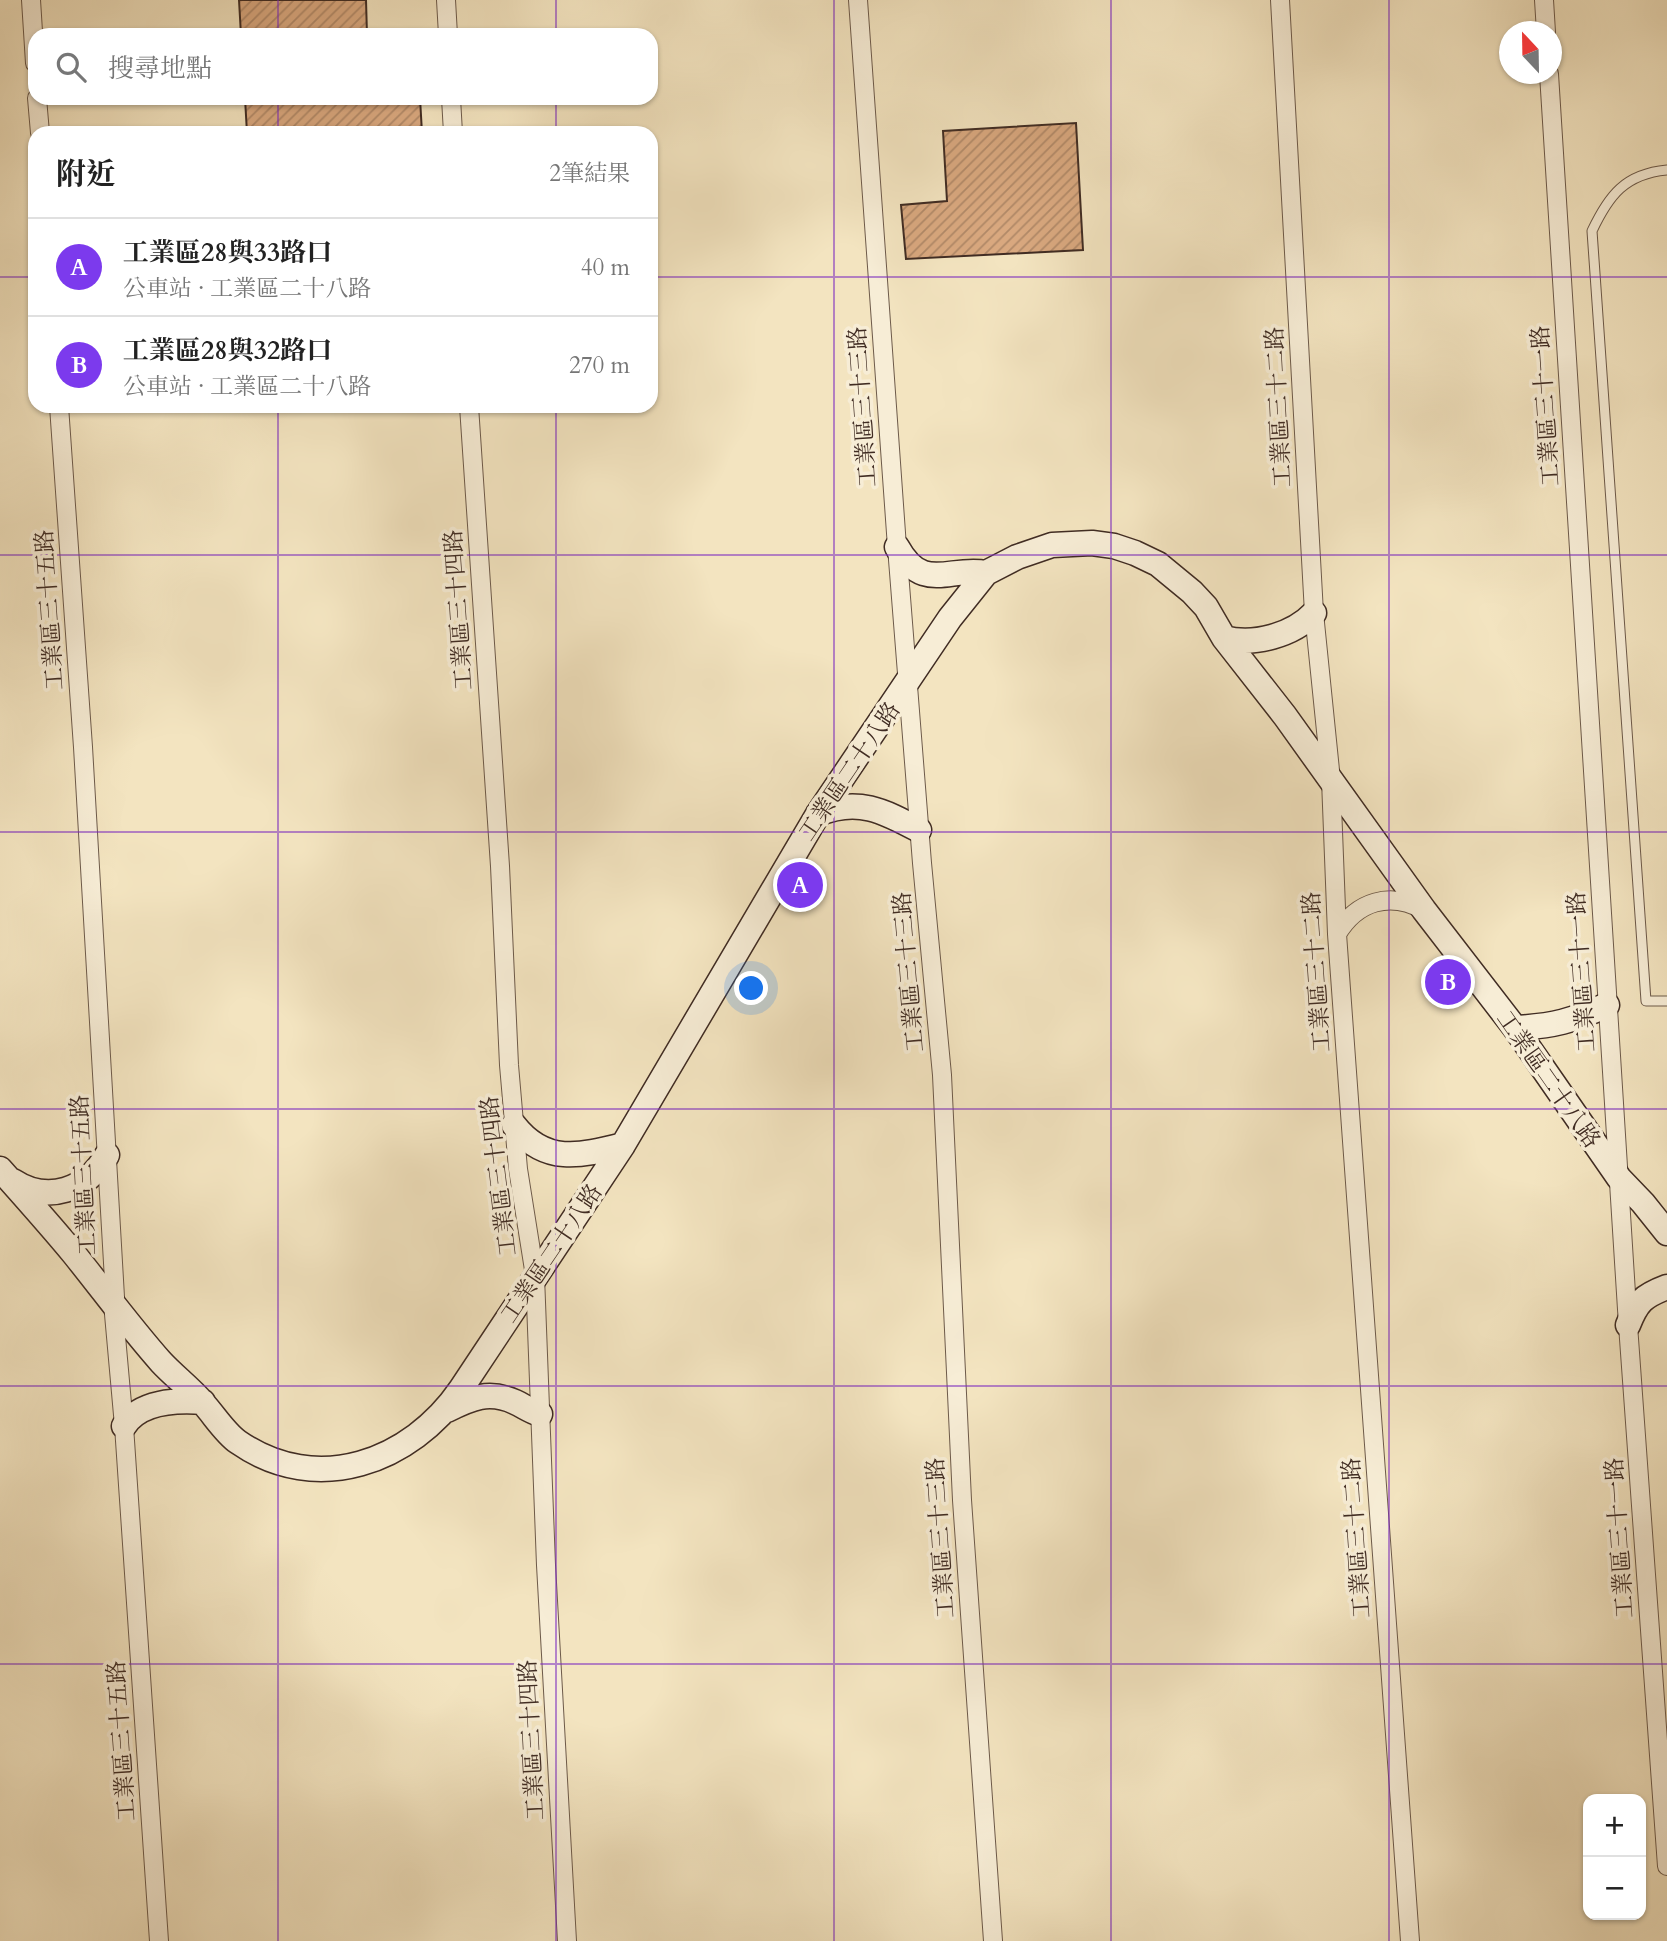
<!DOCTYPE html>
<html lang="zh-TW">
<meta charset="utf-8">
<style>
body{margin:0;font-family:Cardo,"Noto Serif TC",serif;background:#f6f6f6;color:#222}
.controls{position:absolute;right:21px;bottom:21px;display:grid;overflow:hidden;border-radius:14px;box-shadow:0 2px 5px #0004}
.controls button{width:63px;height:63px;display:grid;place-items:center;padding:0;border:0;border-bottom:2px solid #e0e0e0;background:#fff;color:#222;font:35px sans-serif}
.compass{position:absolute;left:1499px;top:21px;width:63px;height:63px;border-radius:50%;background:#fff;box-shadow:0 2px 5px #0004;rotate:338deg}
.you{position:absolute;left:752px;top:989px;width:24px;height:24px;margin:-18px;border:5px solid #fff;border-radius:50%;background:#1a73e8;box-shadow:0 0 0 10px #1a73e833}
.badge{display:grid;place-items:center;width:46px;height:46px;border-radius:50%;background:#7c3aed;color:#fff;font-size:23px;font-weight:700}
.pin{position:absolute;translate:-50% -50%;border:4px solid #fff;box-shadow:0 2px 7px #0006}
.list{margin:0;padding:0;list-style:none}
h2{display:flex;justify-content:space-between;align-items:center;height:91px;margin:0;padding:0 28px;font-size:30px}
h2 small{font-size:23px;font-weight:400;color:#767676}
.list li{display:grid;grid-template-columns:46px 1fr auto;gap:21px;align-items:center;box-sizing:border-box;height:98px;padding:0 28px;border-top:2px solid #e0e0e0}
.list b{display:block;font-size:26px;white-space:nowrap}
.list p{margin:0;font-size:23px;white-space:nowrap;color:#767676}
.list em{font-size:23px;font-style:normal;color:#767676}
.icon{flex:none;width:38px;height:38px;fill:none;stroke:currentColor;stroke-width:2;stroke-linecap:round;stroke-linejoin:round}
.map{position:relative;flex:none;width:1667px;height:1941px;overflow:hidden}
.search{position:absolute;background:#fff;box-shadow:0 2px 5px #0004;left:28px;top:28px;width:630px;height:77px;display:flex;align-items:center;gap:18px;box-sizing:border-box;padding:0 24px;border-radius:21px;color:#767676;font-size:26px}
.panel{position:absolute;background:#fff;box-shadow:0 2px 5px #0004;left:28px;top:126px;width:630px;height:287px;border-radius:21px}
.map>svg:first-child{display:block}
</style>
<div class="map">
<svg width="1667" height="1941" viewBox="0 0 1667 1941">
<defs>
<pattern id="building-hatch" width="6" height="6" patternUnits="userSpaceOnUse" patternTransform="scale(1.75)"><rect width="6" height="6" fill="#d9a87f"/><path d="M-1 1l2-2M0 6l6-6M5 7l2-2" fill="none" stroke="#b18968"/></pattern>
</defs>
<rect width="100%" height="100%" fill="#f3e4c0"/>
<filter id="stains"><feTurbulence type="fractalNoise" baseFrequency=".00286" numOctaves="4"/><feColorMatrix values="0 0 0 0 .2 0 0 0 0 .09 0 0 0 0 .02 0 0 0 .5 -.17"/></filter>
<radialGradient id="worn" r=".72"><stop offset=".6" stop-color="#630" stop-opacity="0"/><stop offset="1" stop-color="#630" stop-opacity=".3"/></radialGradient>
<path fill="url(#building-hatch)" stroke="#402c23" stroke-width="2" d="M239,0H366L367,35H241Z
M245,98H420L422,133H247Z
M1076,123L1083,250L906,259L901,205L947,201L943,131Z"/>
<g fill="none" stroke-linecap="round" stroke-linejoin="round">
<defs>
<path id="lane" d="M1667,170C1625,174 1609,195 1592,231L1646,1001H1667"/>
<path id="street" d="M31,0L35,63
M446,0L448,35
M858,0L897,547L922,863L942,1075L962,1500L993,1941
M1280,0L1314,613L1331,780L1337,934L1410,1941
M1544,0L1546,32
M1549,74L1628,1325L1667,1866
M37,98L40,133
M451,98L453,133
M59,406L83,747L115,1297L113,1303L124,1426L159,1941
M469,406L500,866L509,1065L518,1169L535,1276L546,1565L567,1941
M1337,934C1357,901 1390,891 1424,910"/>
<path id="secondary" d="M897,547C923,594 949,566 986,573
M1224,638C1254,646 1293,635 1314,613
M818,814C857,797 884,811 919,830
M1515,1028C1554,1026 1572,1021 1607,1005
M514,1125C545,1165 580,1156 623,1145
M0,1169C25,1197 50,1225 74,1254C103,1290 130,1327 161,1362C174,1376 190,1388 203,1403C214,1415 225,1433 238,1442C317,1497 411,1462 461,1389L623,1145L818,814L950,618L986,573L1017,557L1052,545L1092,543L1114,546L1135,553L1158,564L1192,592L1206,607L1224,638L1285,716L1424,910L1515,1028L1619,1178L1643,1203L1667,1233
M13,1181C48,1204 87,1190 107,1155
M1628,1325C1637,1302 1643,1296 1667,1287
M447,1410C471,1398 489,1390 515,1402C524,1406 530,1411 540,1414
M124,1426C140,1401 176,1400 203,1402"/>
</defs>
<use href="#lane" stroke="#6d5a4a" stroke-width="11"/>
<use href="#street" stroke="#6d5a4a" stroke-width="20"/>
<use href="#secondary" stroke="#402c23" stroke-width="27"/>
<use href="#lane" stroke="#f7edd6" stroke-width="9"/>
<use href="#street" stroke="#f7edd6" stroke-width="18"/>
<use href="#secondary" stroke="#f7edd6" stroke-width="24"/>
</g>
<path fill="none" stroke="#7b2cbf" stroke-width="2" stroke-opacity="0.55" d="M278,0V35M556,0V35M834,0V1941M1111,0V1941M1389,0V1941M278,98V133M556,98V133M0,277H35M651,277H1667M278,406V1941M556,406V1941M0,555H1667M0,832H1667M0,1109H1667M0,1386H1667M0,1664H1667"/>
<g text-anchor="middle" stroke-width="7" stroke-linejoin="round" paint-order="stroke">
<g font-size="23" fill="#402c23" stroke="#f7edd6">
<text transform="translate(1545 406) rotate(-94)" y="8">工業區三十一路</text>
<text transform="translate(862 407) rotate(-94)" y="8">工業區三十三路</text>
<text transform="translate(1278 407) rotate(-93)" y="8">工業區三十二路</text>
<text transform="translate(49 610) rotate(-94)" y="8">工業區三十五路</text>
<text transform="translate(458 610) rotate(-94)" y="8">工業區三十四路</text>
<text transform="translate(849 771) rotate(-56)" y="8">工業區二十八路</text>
<text transform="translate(908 972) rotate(-95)" y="8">工業區三十三路</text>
<text transform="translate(1316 972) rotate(-94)" y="8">工業區三十二路</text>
<text transform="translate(1581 972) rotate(-94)" y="8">工業區三十一路</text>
<text transform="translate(1549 1079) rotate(55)" y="8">工業區二十八路</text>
<text transform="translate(83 1175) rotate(-93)" y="8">工業區三十五路</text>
<text transform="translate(498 1176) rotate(-97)" y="8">工業區三十四路</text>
<text transform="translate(551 1253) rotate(-56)" y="8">工業區二十八路</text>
<text transform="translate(940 1538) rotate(-94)" y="8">工業區三十三路</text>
<text transform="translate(1356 1538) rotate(-94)" y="8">工業區三十二路</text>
<text transform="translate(1619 1538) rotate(-94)" y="8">工業區三十一路</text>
<text transform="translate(531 1740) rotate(-93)" y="8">工業區三十四路</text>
<text transform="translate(121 1741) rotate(-94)" y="8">工業區三十五路</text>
</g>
</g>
<rect width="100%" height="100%" filter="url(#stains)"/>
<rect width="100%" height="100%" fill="url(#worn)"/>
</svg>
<div class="controls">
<button>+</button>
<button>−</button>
</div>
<svg class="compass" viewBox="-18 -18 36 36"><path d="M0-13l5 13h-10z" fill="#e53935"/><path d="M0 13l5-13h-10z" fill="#767676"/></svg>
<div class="you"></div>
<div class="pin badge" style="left:800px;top:885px">A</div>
<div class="pin badge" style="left:1448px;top:982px">B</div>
<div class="search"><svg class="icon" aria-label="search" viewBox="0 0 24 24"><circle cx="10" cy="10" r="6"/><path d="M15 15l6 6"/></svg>搜尋地點</div>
<section class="panel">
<h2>附近<small>2筆結果</small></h2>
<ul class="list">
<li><span class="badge">A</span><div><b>工業區28與33路口</b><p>公車站 · 工業區二十八路</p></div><em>40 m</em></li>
<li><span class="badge">B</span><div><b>工業區28與32路口</b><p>公車站 · 工業區二十八路</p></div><em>270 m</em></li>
</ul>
</section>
</div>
